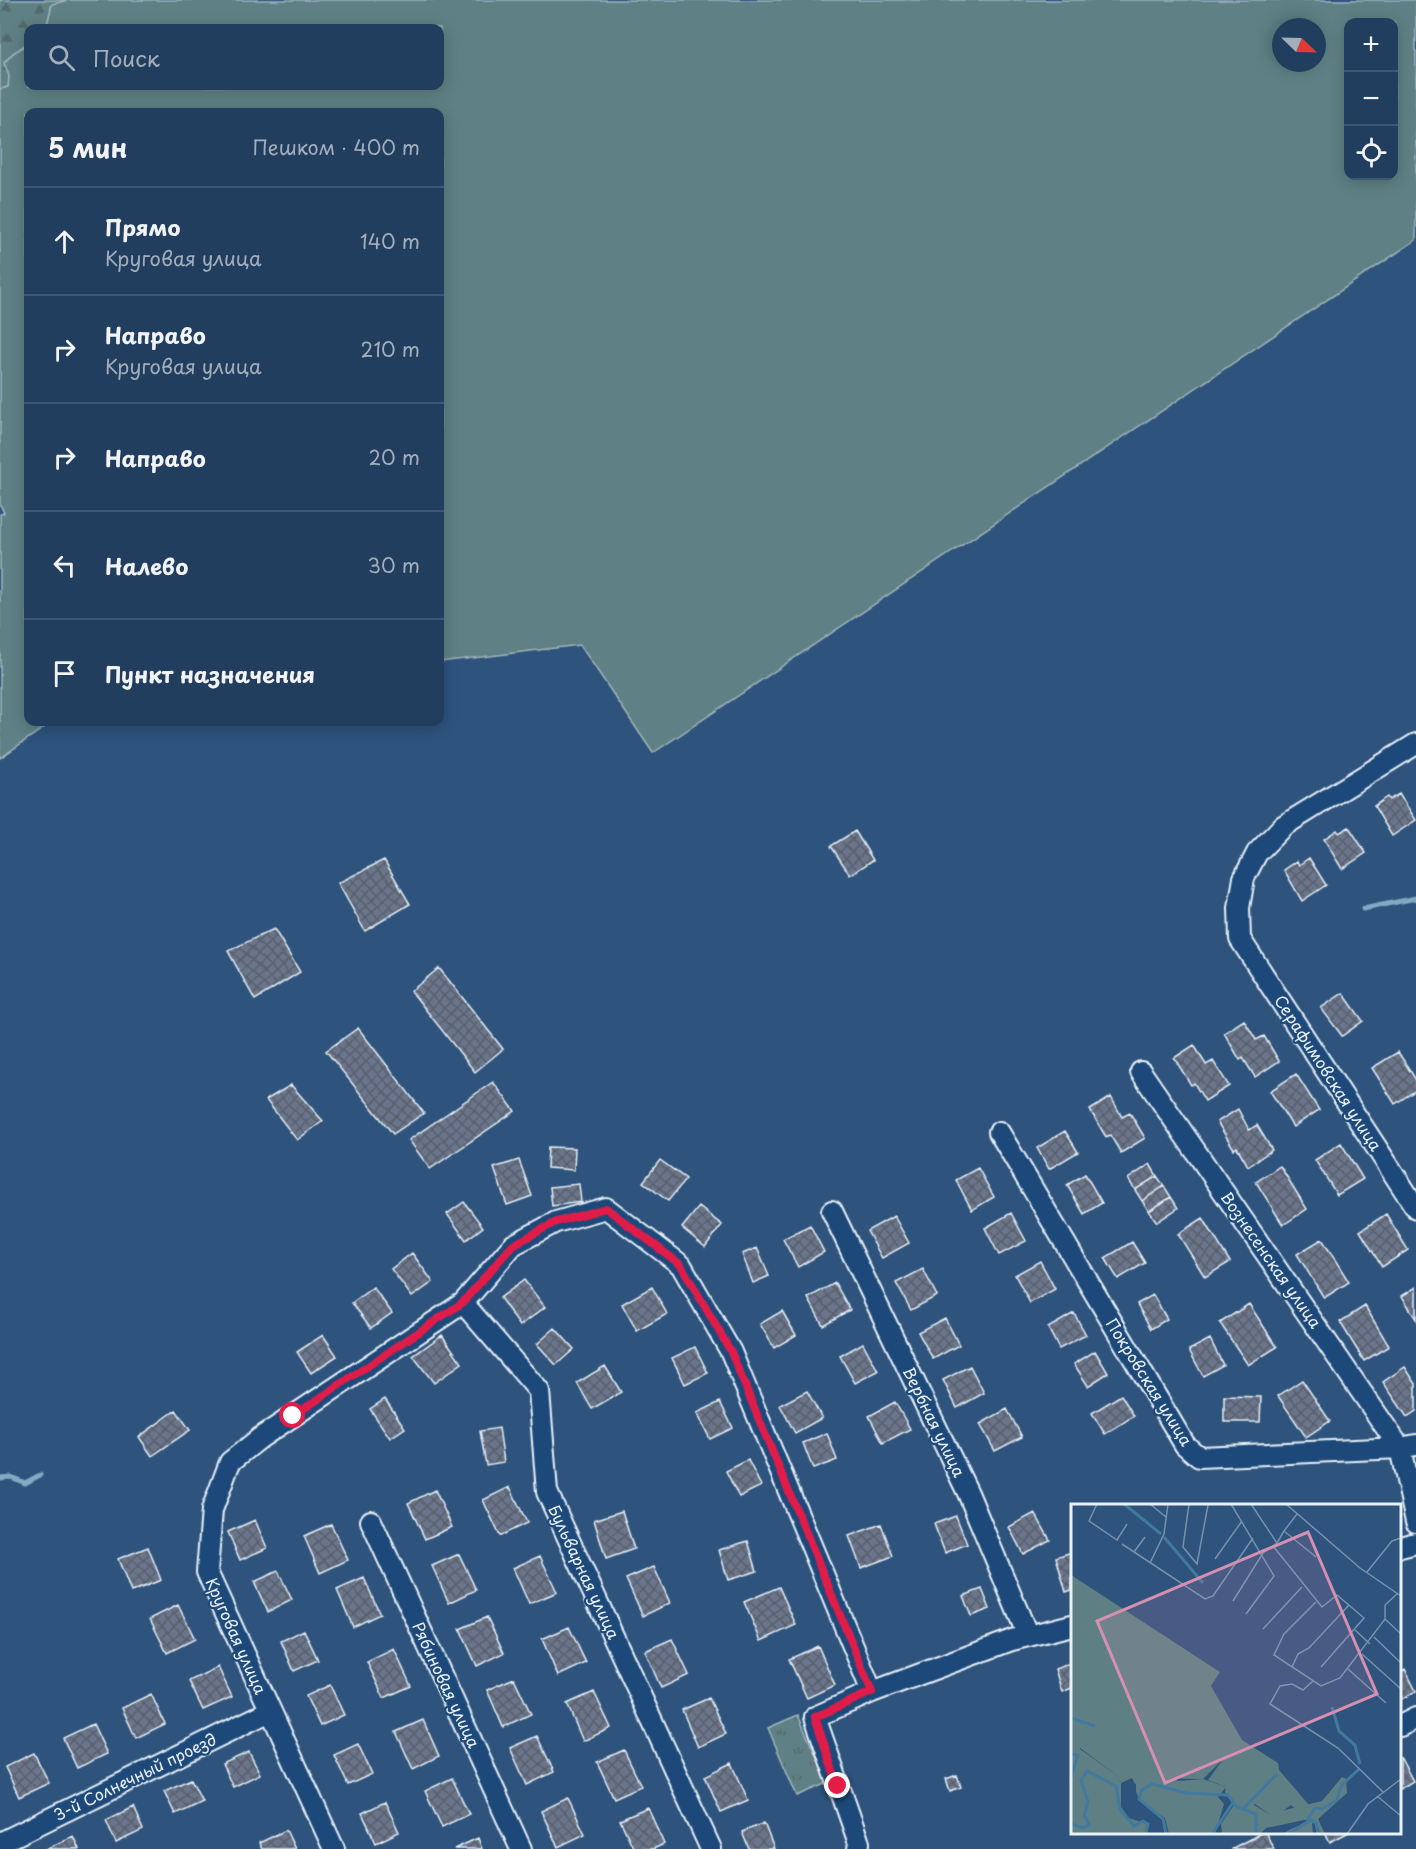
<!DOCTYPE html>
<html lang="ru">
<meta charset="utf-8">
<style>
body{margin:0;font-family:"Playpen Sans",sans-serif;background:#2e4967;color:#f1f3f6}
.controls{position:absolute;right:18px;top:18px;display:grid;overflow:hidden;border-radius:12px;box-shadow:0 3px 15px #0003}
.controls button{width:54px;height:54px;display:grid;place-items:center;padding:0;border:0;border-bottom:2px solid #3f5773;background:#223e5e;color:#f1f3f6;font:30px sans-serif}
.compass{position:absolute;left:1272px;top:18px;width:54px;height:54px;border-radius:50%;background:#223e5e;box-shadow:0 3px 15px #0003;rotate:113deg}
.stop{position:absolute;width:18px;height:18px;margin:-14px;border:4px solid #e11d48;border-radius:50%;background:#fff}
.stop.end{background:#e11d48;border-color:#fff;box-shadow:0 2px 6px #0008}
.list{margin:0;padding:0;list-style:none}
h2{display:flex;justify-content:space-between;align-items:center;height:78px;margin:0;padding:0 24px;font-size:26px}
h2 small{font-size:20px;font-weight:400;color:#a2aebc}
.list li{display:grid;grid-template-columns:39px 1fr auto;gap:18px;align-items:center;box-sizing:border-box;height:108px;padding:0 24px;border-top:2px solid #3f5773}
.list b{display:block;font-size:22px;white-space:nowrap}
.list p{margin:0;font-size:20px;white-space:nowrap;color:#a2aebc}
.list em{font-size:20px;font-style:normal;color:#a2aebc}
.icon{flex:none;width:33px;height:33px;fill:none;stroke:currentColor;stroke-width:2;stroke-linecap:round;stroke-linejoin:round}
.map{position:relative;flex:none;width:1416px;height:1849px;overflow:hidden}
.search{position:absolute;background:#223e5e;box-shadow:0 3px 15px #0003;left:24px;top:24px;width:420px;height:66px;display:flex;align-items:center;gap:15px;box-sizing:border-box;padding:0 21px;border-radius:12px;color:#a2aebc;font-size:22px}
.panel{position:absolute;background:#223e5e;box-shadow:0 3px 15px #0003;left:24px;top:108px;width:420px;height:618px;border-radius:12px}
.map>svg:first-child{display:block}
</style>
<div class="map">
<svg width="1416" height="1849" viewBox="0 0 1416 1849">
<defs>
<pattern id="forest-firs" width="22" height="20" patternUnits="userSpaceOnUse" patternTransform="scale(1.5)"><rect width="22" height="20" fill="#5e8084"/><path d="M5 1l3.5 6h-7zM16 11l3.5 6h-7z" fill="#53676a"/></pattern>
<pattern id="park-tufts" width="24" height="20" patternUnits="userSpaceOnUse" patternTransform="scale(1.5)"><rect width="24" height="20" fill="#5e8084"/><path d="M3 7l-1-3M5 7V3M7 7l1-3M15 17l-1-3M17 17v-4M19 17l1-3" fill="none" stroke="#53676a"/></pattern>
<pattern id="building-cross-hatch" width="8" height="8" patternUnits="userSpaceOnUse" patternTransform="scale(1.5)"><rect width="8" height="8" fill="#6b758b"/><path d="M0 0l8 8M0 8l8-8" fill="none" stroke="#585e6a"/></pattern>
</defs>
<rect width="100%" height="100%" fill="#2e537d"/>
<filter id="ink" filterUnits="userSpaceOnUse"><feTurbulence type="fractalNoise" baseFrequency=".0167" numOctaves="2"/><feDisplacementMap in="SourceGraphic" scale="12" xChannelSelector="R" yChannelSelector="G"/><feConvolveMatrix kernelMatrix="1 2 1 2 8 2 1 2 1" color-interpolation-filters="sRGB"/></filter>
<g filter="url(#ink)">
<path fill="#5e8084" stroke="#a3b8be" stroke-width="1.5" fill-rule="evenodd" d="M68,0H1416V240L653,753L580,645L440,662V112H28V722H52L0,758V514L4,513L0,504V89L8,87L4,63L13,53L28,44V86H440V28H46L52,4ZM1348,22H1394V176H1348ZM1281,27H1317V63H1281Z"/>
<path fill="url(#forest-firs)" stroke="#a3b8be" stroke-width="1.5" d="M0,0H68L52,4L46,28H28V43L13,53L4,63L9,76L8,87L0,89Z"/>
<path fill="url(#park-tufts)" stroke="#a3b8be" stroke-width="1.5" d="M798,1715L828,1783L797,1796L768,1728Z"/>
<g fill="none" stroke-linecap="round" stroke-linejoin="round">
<path stroke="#84a9c2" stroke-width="5" d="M1363,909L1416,898
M0,1478L11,1477L25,1483L40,1475"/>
</g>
<path fill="url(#building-cross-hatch)" stroke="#e8f1f8" stroke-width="1.5" d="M1399,794L1416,820L1392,836L1374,806L1387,797L1389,800Z
M1349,827L1366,853L1342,869L1324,839L1337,830L1339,833Z
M855,831L873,860L850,875L831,846Z
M1309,858L1326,885L1302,901L1284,870L1297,861L1299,865Z
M384,860L410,904L365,931L338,883Z
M274,929L300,972L255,1000L228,951Z
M439,968L503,1049L475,1072L411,991Z
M1343,993L1363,1021L1342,1036L1321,1008Z
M1244,1020L1256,1040L1264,1036L1279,1061L1255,1077L1243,1058L1240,1060L1224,1033Z
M358,1028L424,1113L393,1134L326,1051Z
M1194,1045L1206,1065L1213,1061L1229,1086L1205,1101L1194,1083L1191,1085L1174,1058Z
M1398,1052L1416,1080V1090L1395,1104L1372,1068Z
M1296,1074L1319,1110L1293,1127L1270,1091Z
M493,1082L515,1111L430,1169L409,1140Z
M291,1085L323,1121L297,1140L266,1100Z
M1111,1097L1122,1117L1130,1113L1145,1138L1121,1153L1110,1135L1106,1137L1090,1110Z
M1238,1109L1249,1130L1257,1125L1272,1150L1248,1166L1237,1147L1234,1149L1217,1122Z
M1065,1131L1078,1152L1049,1169L1037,1148Z
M1341,1143L1363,1179L1337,1195L1315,1160Z
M548,1147L575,1148L574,1170L547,1168Z
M519,1160L532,1196L507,1205L494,1168Z
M660,1160L686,1179L668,1201L643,1182Z
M1150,1164L1157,1176L1135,1190L1128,1179Z
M1280,1166L1307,1209L1283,1225L1256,1182Z
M978,1168L994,1197L972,1210L956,1180Z
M1085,1174L1102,1203L1084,1214L1067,1185Z
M1157,1176L1164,1186L1142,1201L1135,1190Z
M579,1184L581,1202L552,1206L550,1187Z
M1164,1186L1171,1197L1149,1211L1142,1201Z
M1171,1197L1178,1208L1157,1222L1149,1211Z
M464,1202L483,1227L466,1240L447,1214Z
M699,1207L722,1225L705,1247L682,1228Z
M1011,1213L1026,1241L999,1255L985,1228Z
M1386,1214L1408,1250L1382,1267L1360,1231Z
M894,1216L909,1243L882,1258L867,1231Z
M1203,1218L1230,1262L1205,1277L1178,1234Z
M810,1225L824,1252L798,1267L783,1239Z
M1322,1239L1349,1282L1324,1298L1297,1254Z
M1132,1242L1145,1263L1118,1279L1105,1258Z
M757,1248L769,1276L753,1283L742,1254Z
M412,1253L433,1282L412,1297L391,1269Z
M1040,1261L1055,1289L1030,1303L1015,1275Z
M923,1269L937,1296L911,1310L896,1283Z
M524,1280L545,1307L520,1326L500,1298Z
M835,1283L850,1310L823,1325L808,1298Z
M373,1287L392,1313L371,1328L352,1303Z
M652,1287L667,1314L637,1331L622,1304Z
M1416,1287V1319L1402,1296Z
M1153,1295L1167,1319L1151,1329L1137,1304Z
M1249,1304L1277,1347L1248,1365L1220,1323Z
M1365,1306L1389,1346L1364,1361L1340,1322Z
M782,1311L796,1335L774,1348L760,1324Z
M1074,1313L1086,1335L1059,1349L1048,1328Z
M945,1318L959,1345L933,1359L918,1332Z
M555,1328L574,1349L556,1365L537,1344Z
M323,1335L337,1356L311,1373L297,1352Z
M442,1335L462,1363L434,1383L413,1356Z
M1210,1339L1223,1365L1203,1376L1189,1350Z
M863,1343L878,1371L855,1383L840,1356Z
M695,1347L708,1373L685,1384L672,1358Z
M1095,1351L1108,1373L1088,1386L1074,1364Z
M605,1366L621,1392L592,1409L577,1383Z
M970,1366L984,1393L957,1408L943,1380Z
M1405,1367L1416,1384V1411L1407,1417L1383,1382Z
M1302,1380L1330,1421L1306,1437L1278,1396Z
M807,1391L822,1418L795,1433L780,1405Z
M1121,1395L1134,1416L1105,1434L1092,1413Z
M1224,1396L1261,1397L1260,1422H1224Z
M385,1399L405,1428L390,1438L370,1409Z
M720,1402L733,1428L710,1439L697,1413Z
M895,1402L910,1429L883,1443L869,1416Z
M1007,1409L1022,1437L995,1451L980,1424Z
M176,1410L190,1430L152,1456L139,1437Z
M499,1428L504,1462L486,1465L480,1431Z
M827,1433L837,1460L813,1469L803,1443Z
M748,1460L761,1486L739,1497L726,1471Z
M510,1487L527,1523L500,1536L483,1500Z
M435,1490L452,1527L425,1539L408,1503Z
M622,1511L634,1549L606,1559L594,1520Z
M1035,1513L1050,1540L1023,1554L1009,1527Z
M956,1516L967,1544L945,1553L934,1524Z
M255,1520L267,1548L240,1560L228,1532Z
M331,1524L348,1560L320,1573L304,1536Z
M881,1524L893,1556L861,1568L849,1536Z
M748,1541L757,1571L728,1580L719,1550Z
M148,1547L161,1580L131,1592L118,1559Z
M1072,1552V1590L1066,1592L1056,1557Z
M459,1554L476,1590L449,1603L432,1566Z
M540,1556L557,1592L529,1604L513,1568Z
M654,1567L670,1603L643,1616L626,1579Z
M278,1571L292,1600L268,1612L254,1582Z
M364,1578L380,1614L353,1627L337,1590Z
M779,1587L796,1625L761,1641L744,1602Z
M982,1589L990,1609L971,1616L963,1596Z
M178,1605L195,1639L167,1653L150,1619Z
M487,1617L504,1653L477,1666L460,1629Z
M569,1627L586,1663L558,1676L542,1639Z
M304,1630L318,1660L294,1671L281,1641Z
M672,1639L689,1675L661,1688L645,1651Z
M818,1646L835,1685L807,1698L789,1659Z
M394,1649L411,1686L384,1698L367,1662Z
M1072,1663V1688L1062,1692L1055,1669Z
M218,1667L232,1697L203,1710L189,1681Z
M1405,1669L1416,1691L1400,1700V1672Z
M514,1678L531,1714L503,1727L487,1690Z
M330,1685L344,1715L320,1726L306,1696Z
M594,1692L611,1728L583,1741L567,1704Z
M151,1694L165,1724L136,1738L122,1708Z
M709,1698L726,1734L698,1747L682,1710Z
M423,1720L439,1756L413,1769L396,1732Z
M93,1724L107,1754L77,1768L63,1738Z
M537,1736L554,1772L527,1785L510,1748Z
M358,1744L372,1774L348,1785L334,1755Z
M624,1750L641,1786L614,1798L597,1762Z
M249,1752L260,1774L233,1787L222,1764Z
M34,1753L49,1783L19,1797L5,1767Z
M1400,1757L1413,1781L1400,1789Z
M732,1763L748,1800L721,1812L705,1776Z
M957,1775L961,1787L950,1791L946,1779Z
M452,1778L469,1814L442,1827L425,1791Z
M191,1779L202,1801L175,1814L164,1791Z
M568,1798L585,1834L558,1847L541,1811Z
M385,1802L399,1832L376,1843L362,1813Z
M133,1807L143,1830L116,1843L106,1820Z
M648,1808L664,1844L653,1849H634L620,1820Z
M764,1823L774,1849H749L742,1832Z
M286,1830L295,1849H262L259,1843Z
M1263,1832H1265L1274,1849H1231Z
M1325,1832H1349L1330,1842Z
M73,1836L79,1849H46Z
M478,1838L482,1849H454Z"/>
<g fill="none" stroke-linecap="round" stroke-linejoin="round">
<defs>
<path id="minor" d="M1416,744L1283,826L1257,853L1244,878L1239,908L1240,939L1416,1208
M1141,1072L1400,1448L1416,1522
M999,1132L1185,1445L1199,1457L1400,1448L1416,1445
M832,1211L968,1493L1028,1636
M463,1303L539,1391L547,1492L711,1849
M371,1521L521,1849
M1400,1547L1416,1543
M1400,1726L1416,1718
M0,1843L270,1711
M334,1849L207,1572L212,1510L230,1462L260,1438L463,1303L513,1245L556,1222L606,1208L681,1265L731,1352L872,1692
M858,1849L859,1843L815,1717L872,1692L1012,1640L1072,1625"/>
</defs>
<use href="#minor" stroke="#e8f1f8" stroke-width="24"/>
<use href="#minor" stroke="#1f4a7a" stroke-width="20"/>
</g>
</g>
<g fill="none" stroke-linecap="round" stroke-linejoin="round" filter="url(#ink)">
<path stroke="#e11d48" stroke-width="8" d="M293,1416L462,1303L513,1245L556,1222L606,1208L681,1265L731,1352L872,1692L815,1717L838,1786"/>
</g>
<g text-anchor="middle" stroke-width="4.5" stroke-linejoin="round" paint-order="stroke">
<g font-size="16" fill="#e8f1f8" stroke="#1f4a7a">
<text transform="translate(1328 1073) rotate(57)" y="6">Серафимовская улица</text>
<text transform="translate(1271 1260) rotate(55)" y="6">Вознесенская улица</text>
<text transform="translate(1149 1382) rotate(58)" y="6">Покровская улица</text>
<text transform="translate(934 1422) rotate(64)" y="6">Вербная улица</text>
<text transform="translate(584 1572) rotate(65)" y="6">Бульварная улица</text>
<text transform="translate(236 1636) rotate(66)" y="6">Круговая улица</text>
<text transform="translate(446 1685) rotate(65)" y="6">Рябиновая улица</text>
<text transform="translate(135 1777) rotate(-26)" y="6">3-й Солнечный проезд</text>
</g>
</g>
<g transform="translate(1071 1504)">
<rect width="330" height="330" fill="#2e537d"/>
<path d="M0,71L149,168L140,182L171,236L207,259L208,266L238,301L226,306L220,301L209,309L198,310L155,279V283L137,276L153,254L132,275L70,274L64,280L61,274L50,279L44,270L9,244L0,235Z" fill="#5e8084"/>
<path d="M3,234L10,239L9,245L44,270L50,279V303L58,314L76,320V330H0V235ZM169,266L177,272L188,291L183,301L198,310L251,297L271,273L275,275L276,289L247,315L254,330H249L246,318L238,315L195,324L189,330H151L150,320L163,301L154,289L155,279L160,267ZM81,268L108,277L132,275L155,283L147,293L153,300L144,330H98L94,314L70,298L65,288V275ZM241,317L242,330H211L222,324Z" fill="#5e8084"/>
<path fill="none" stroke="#42799e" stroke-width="3" d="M53,0L90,30M93,33L132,79M261,203L268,227L284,241L289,260M0,214L24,222M0,250L7,251L0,273M173,304L206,270M236,316L244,304L251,305L266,296L270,282L288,265M0,320L13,324L18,320L13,311L17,298L10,276L16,267L45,282L49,305L63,322L72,317L77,320L75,330M95,330L92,315L68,295L71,286L81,280L115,289L157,291L166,303L185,310V330M141,330L163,297M218,330L239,316L245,319L247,330"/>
<path fill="none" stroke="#7892ae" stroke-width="1.5" d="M26,0L18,17L46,36L56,20M79,0L95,13M118,0L112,43L126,60L137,1M160,0L203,72L175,110M180,0L206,39M215,0L289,64L330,92M226,10L213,27L245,53M51,40L134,95L142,92L182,34M202,42L251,103L266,91L293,114L250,163M63,48L74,33M144,55L171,17M79,59L93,30L97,0M296,68L321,37L330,34M162,97L192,49L206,39L213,27M245,98L213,130L203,151L250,182L269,174L314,115L330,130M314,115V101L327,89M192,125L231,83M284,126L299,140M303,133L330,159M291,150L330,185M221,163L227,150L238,144L278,101M277,165L315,199M242,177L232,186L221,180L209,182L199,200L267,244L312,288M306,292L330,312M276,330L297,300L330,275"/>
<path fill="#d78fb1" fill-opacity="0.15" stroke="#d78fb1" stroke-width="3" d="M237,28L306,190L94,279L26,117Z"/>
<rect width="330" height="330" fill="none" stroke="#e8f1f8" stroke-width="3"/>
</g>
</svg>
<div class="controls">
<button>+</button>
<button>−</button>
<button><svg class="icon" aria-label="locate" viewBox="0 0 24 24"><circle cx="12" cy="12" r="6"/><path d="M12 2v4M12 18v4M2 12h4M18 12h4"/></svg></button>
</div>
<svg class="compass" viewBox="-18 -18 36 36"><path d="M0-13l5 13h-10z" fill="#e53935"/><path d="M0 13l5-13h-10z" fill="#a2aebc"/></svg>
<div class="stop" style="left:293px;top:1416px"></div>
<div class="stop end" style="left:838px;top:1786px"></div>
<div class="search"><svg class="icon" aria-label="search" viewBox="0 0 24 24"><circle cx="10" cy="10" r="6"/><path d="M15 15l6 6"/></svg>Поиск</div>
<section class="panel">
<h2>5 мин<small>Пешком · 400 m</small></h2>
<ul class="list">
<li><svg class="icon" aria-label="ahead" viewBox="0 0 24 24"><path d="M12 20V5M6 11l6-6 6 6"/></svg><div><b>Прямо</b><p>Круговая улица</p></div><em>140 m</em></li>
<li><svg class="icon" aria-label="right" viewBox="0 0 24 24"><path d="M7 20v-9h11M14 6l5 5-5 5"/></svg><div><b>Направо</b><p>Круговая улица</p></div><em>210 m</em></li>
<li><svg class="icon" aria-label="right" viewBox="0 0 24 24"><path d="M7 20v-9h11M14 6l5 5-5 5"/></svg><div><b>Направо</b></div><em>20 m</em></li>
<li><svg class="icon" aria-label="left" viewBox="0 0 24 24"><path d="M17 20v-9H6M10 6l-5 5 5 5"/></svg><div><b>Налево</b></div><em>30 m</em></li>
<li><svg class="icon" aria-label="arrive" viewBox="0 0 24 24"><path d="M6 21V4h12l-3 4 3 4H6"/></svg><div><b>Пункт назначения</b></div></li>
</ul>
</section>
</div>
